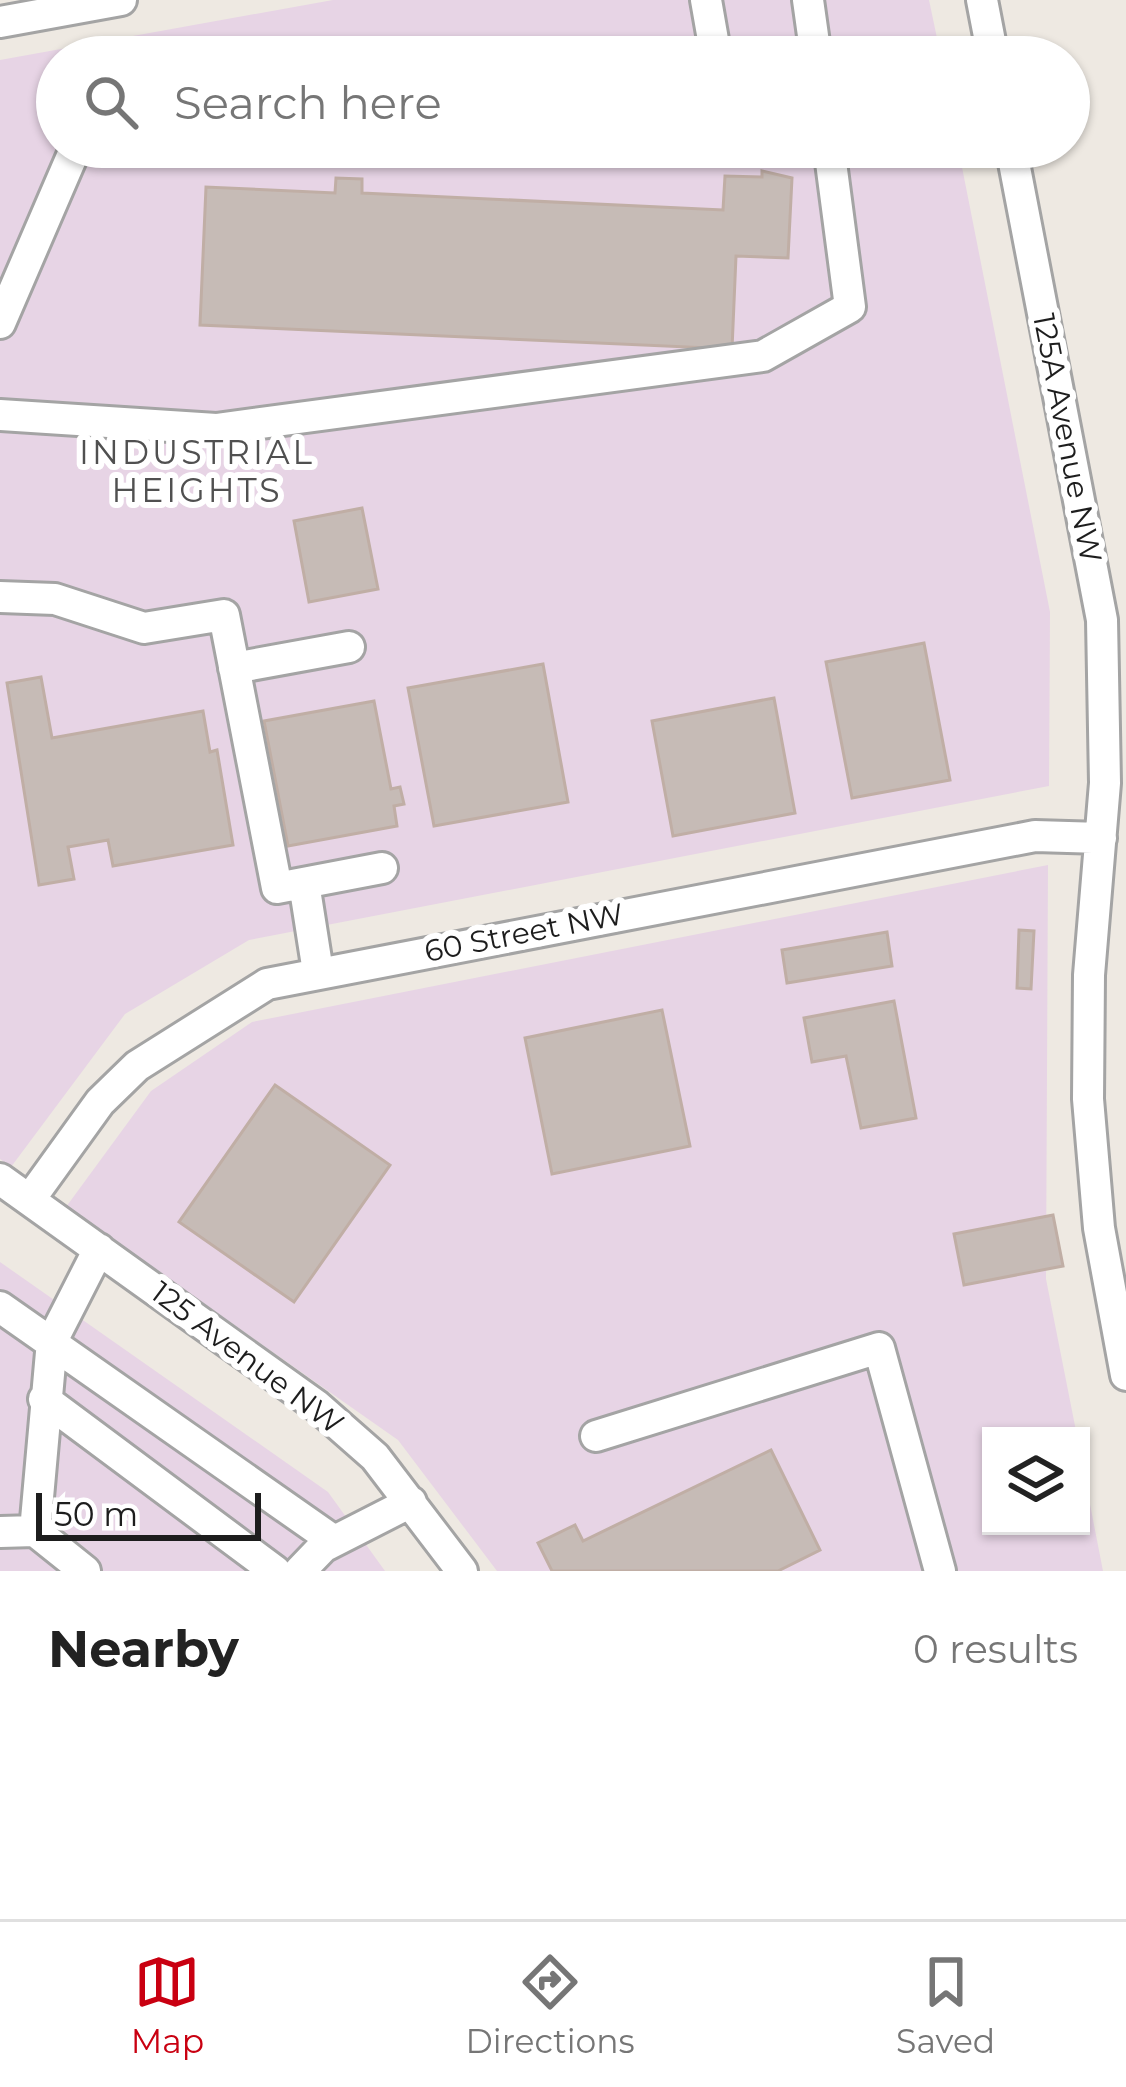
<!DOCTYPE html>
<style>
body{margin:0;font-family:Montserrat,sans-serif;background:#f2f2f2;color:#222}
.controls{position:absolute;right:36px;bottom:36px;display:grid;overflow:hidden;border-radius:0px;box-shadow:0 3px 9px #0004}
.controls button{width:108px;height:108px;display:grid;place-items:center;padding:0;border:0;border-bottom:3px solid #e0e0e0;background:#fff;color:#222;font:60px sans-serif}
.scale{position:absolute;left:36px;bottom:30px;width:225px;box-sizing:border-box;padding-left:12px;border:6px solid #1d1d1d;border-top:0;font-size:33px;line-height:42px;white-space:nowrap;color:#1d1d1d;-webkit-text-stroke:9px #fff;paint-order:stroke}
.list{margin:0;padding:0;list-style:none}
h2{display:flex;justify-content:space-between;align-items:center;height:156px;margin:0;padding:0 48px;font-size:51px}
h2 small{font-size:39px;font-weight:400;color:#767676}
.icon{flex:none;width:66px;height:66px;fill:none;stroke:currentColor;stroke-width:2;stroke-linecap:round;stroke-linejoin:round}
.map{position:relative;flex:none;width:1126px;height:1571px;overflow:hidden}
.search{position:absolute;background:#fff;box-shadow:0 3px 9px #0004;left:36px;right:36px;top:36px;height:132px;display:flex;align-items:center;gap:30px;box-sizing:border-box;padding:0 42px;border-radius:66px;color:#767676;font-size:45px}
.sheet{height:348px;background:#fff}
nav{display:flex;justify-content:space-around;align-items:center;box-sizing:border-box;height:168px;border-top:3px solid #e0e0e0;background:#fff;font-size:33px;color:#767676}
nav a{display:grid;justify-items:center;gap:6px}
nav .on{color:#c90011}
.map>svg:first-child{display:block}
</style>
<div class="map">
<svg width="1126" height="1571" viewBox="0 0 1126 1571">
<rect width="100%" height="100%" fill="#eee9e2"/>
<path fill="#e7d4e5" d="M333,0H929L941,57H57V147H958L1050,612L1049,786L249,940L125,1014L11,1167L0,1159V60Z
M1048,865L1046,1279L1077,1436H991V1526H1081V1458L1103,1571H497L398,1440L66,1207L151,1091L252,1022Z
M0,1262L328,1492L385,1571H0Z"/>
<path fill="#c6bbb6" stroke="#c0aea5" stroke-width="3" d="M762,171L792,178L788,258L736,256L732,349L200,325L206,187L335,193L336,178L362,179V193L723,210L725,176L762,177Z
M362,508L378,589L309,602L294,521Z
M924,643L950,780L852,798L826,662Z
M543,664L568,802L434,826L408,688Z
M41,677L52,738L203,711L210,752L217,750L233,845L113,866L108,840L68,847L74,879L39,885L7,683Z
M774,698L795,813L673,836L652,721Z
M374,701L391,789L400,787L404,804L394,806L397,826L288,846L264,721Z
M1019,930L1034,931L1031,989L1017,988Z
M887,932L892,966L787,983L782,950Z
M894,1001L916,1118L861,1128L846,1056L812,1062L804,1018Z
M662,1010L690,1146L552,1174L525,1038Z
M275,1085L390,1165L294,1302L179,1222Z
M1053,1215L1063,1266L964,1285L954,1234Z
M771,1450L820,1550L778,1571H552L538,1543L575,1525L583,1541Z"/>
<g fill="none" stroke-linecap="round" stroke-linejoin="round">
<defs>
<path id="minor" d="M706,0L716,57
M808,0L816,57
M982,0L993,57
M0,22L121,0
M1011,147L1102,620L1105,783L1089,975L1088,1099L1099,1228L1126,1375
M0,323L76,147
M0,415L216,429L763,356L850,307L829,147
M0,597L55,599L144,628L224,615L277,888L382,868
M234,668L349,647
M304,883L318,972
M0,1179L317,1406L375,1457L462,1571
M30,1199L100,1102L137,1066L267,984L1035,836L1101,838
M0,1307L334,1541
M44,1399L275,1571
M596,1436L879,1348L940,1571
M0,1532L35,1531
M85,1571L35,1531L52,1341L99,1249
M300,1571L323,1547L411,1502"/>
</defs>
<use href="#minor" stroke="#a4a4a4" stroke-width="36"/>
<use href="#minor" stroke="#fff" stroke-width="30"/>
</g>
<g text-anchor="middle" stroke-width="12" stroke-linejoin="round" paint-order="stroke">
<g font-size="30" fill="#1d1d1d" stroke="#fff">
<text transform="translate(1067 438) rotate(79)" y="10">125A Avenue NW</text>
<text transform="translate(524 933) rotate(-11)" y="10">60 Street NW</text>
<text transform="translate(247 1358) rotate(37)" y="10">125 Avenue NW</text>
</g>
<g font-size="33" letter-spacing="3" fill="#505050" stroke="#fff">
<text x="197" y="464">INDUSTRIAL<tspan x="197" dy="38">HEIGHTS</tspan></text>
</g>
</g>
</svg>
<div class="controls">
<button><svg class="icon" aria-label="layers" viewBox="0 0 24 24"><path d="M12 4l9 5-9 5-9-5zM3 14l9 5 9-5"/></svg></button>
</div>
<div class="scale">50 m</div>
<div class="search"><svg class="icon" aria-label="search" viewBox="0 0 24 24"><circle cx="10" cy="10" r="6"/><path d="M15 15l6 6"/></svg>Search here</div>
</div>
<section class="sheet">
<h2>Nearby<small>0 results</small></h2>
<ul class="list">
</ul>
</section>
<nav>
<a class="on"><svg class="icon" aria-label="map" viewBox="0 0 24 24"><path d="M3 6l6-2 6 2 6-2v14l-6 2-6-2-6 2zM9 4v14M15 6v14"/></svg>Map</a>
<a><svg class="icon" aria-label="directions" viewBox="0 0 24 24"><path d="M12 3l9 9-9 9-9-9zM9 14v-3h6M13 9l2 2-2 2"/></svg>Directions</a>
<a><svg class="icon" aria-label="saved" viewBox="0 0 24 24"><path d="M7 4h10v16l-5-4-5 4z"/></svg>Saved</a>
</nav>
